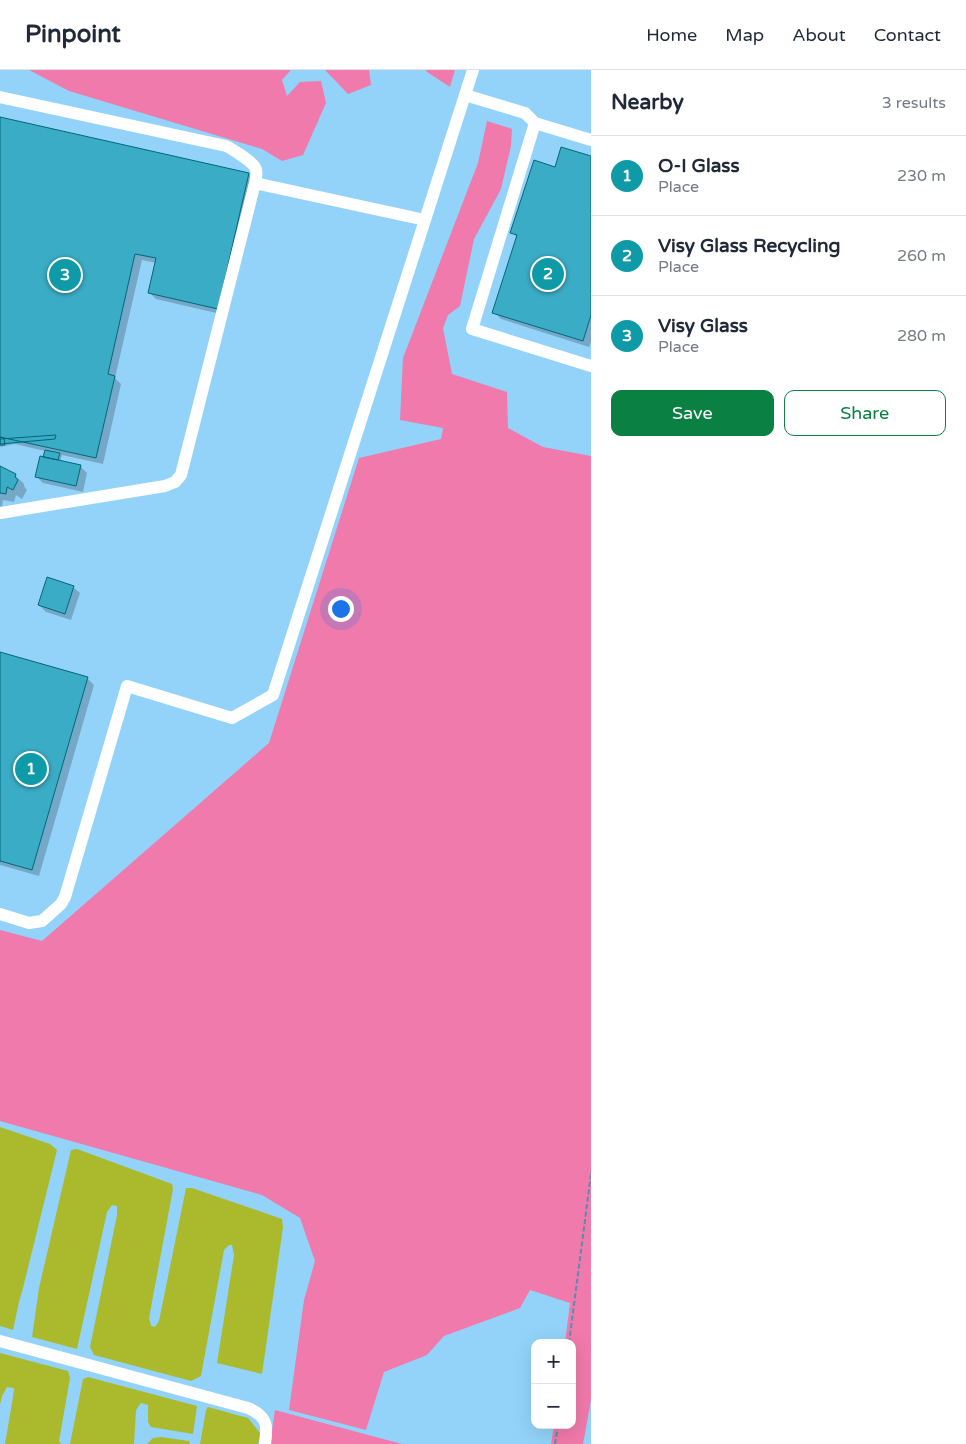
<!DOCTYPE html>
<meta charset="utf-8">
<style>
body{margin:0;font-family:"Varela Round",sans-serif;background:#f6f6f7;color:#1f2937}
.controls{position:absolute;right:15px;bottom:15px;display:grid;overflow:hidden;border-radius:10px;box-shadow:0 5px 20px #0002}
.controls button{width:45px;height:45px;display:grid;place-items:center;padding:0;border:0;border-bottom:1px solid #e0e1e3;background:#fff;color:#1f2937;font:25px sans-serif}
.you{position:absolute;left:340px;top:538px;width:18px;height:18px;margin:-12px;border:4px solid #fff;border-radius:50%;background:#1a73e8;box-shadow:0 0 0 8px #1a73e833}
.badge{display:grid;place-items:center;width:32px;height:32px;border-radius:50%;background:#0b8043;color:#fff;font-size:16px;font-weight:700}
.pin{position:absolute;translate:-50% -50%;border:2px solid #fff;box-shadow:0 1px 5px #0006}
.list{margin:0;padding:0;list-style:none}
h2{display:flex;justify-content:space-between;align-items:center;height:65px;margin:0;padding:0 20px;font-size:21px}
h2 small{font-size:16px;font-weight:400;color:#747a83}
.list li{display:grid;grid-template-columns:32px 1fr auto;gap:15px;align-items:center;box-sizing:border-box;height:80px;padding:0 20px;border-top:1px solid #e0e1e3}
.list b{display:block;font-size:19px;white-space:nowrap}
.list p{margin:0;font-size:16px;white-space:nowrap;color:#747a83}
.list em{font-size:16px;font-style:normal;color:#747a83}
.actions{display:flex;gap:10px;padding:15px 20px}
.actions a{flex:1;padding:11px 0;border:1px solid #0b8043;border-radius:10px;text-align:center;font-size:18px;color:#0b8043}
.actions .main{background:#0b8043;color:#fff}
.map{position:relative;flex:none;width:591px;height:1374px;overflow:hidden}
header{display:flex;align-items:center;gap:30px;box-sizing:border-box;height:70px;padding:0 25px;background:#fff;border-bottom:1px solid #e0e1e3}
header strong{font-size:24px}
nav{display:flex;gap:28px;margin-inline-start:auto;font-size:18px}
main{display:flex}
aside{flex:1;background:#fff}
.map>svg:first-child{display:block}
</style>
<header>
<strong>Pinpoint</strong>
<nav><a>Home</a><a>Map</a><a>About</a><a>Contact</a></nav>
</header>
<main>
<div class="map">
<svg width="591" height="1374" viewBox="0 0 591 1374">
<rect width="100%" height="100%" fill="#93d3f9"/>
<path fill="#f07aab" d="M29,0H291L282,10L287,26L300,12L321,11L326,33L303,85L282,91L262,79L69,21Z
M325,0H369L371,15L348,24Z
M426,0H455L450,17L427,2Z
M487,51L512,59L511,76L501,119L474,169L460,236L448,245L443,258L452,304L507,322L508,358L543,377L591,386V1330L583,1374H551L554,1355H572V1273H565L570,1233L530,1220L520,1238L444,1266L427,1285L384,1302L366,1360L289,1340L304,1230L315,1191L300,1148L262,1125L0,1051V860L42,871L269,673L359,388L441,369L443,358L400,350L403,288L478,93Z
M275,1340L402,1374H270Z"/>
<path fill="#abb92c" d="M0,1057L50,1074L57,1080L24,1214L19,1232L13,1260L0,1256Z
M77,1079L172,1114L173,1119L149,1248L151,1256L155,1257L159,1251L186,1118H192L282,1149L283,1157L262,1304L217,1293L234,1185L232,1175H229L224,1180L201,1306L191,1311L94,1285L90,1277L117,1145V1136L112,1135L107,1142L77,1279L32,1267L39,1218L71,1080Z
M0,1283L68,1301L70,1308L59,1371L61,1374H5L13,1327L14,1318L7,1317L2,1326L0,1335Z
M88,1307L197,1336L193,1364L151,1357L148,1352V1335L141,1333L136,1340L134,1374H70L83,1309Z
M208,1337L248,1348L260,1363L258,1374H200L206,1340Z
M161,1367L189,1371L190,1374H147L153,1368Z"/>
<path fill="#0003" d="M0,48L249,104L255,111L225,245L156,229L149,222L156,193L142,190L115,308L121,314L103,394L62,385L60,392L80,396L87,403L83,422L43,413L36,406L45,381L15,374L0,377V369L2,368L0,367Z
M591,88V272L589,277L501,249L494,242L517,168L512,162L556,99Z
M0,397L15,405L24,414V416L27,420L22,429L16,425L14,432L3,430L2,437L0,436Z
M73,517L80,523L71,550L46,542L39,535Z
M0,583L87,608L94,615L39,806L0,795Z"/>
<path fill="#3bacc5" stroke="#006779" d="M0,47L249,103L218,239L148,223L156,188L135,184L108,304L115,306L96,388L0,367Z
M561,77L591,86V245L583,271L492,243L517,165L510,163L534,90L555,97Z
M56,365L55,369L0,374V369Z
M0,367L4,368L5,375H0Z
M45,380L60,383L58,390L43,387Z
M40,386L81,395L76,416L35,407Z
M0,396L16,404L15,407L18,410L13,420L7,417L6,424L0,423Z
M47,507L74,516L65,544L38,535Z
M0,582L88,607L32,800L0,791Z"/>
<g fill="none" stroke-linecap="round" stroke-linejoin="round">
<path stroke="#588dab" stroke-width="2" stroke-dasharray="5 2.5" stroke-linecap="butt" d="M569,1273L591,1104
M555,1374L558,1355"/>
<path stroke="#fff" stroke-width="12" d="M465,25L525,43L535,53L591,70
M0,27L226,76C232,79 251,91 254,96C258,100 256,108 255,113L181,405L175,412L165,416L0,443
M535,53L472,259L591,296
M255,113L425,150
M0,844L29,853L42,851L61,834L65,827L127,616L232,648L273,625L473,0
M0,1271L248,1338C267,1346 268,1355 265,1374"/>
</g>
</svg>
<div class="controls">
<button>+</button>
<button>−</button>
</div>
<div class="you"></div>
<div class="pin badge" style="left:31px;top:699px;background:#0f9aa8">1</div>
<div class="pin badge" style="left:548px;top:204px;background:#0f9aa8">2</div>
<div class="pin badge" style="left:65px;top:205px;background:#0f9aa8">3</div>
</div>
<aside>
<h2>Nearby<small>3 results</small></h2>
<ul class="list">
<li><span class="badge" style="background:#0f9aa8">1</span><div><b>O-I Glass</b><p>Place</p></div><em>230 m</em></li>
<li><span class="badge" style="background:#0f9aa8">2</span><div><b>Visy Glass Recycling</b><p>Place</p></div><em>260 m</em></li>
<li><span class="badge" style="background:#0f9aa8">3</span><div><b>Visy Glass</b><p>Place</p></div><em>280 m</em></li>
</ul>
<div class="actions"><a class="main">Save</a><a>Share</a></div>
</aside>
</main>
